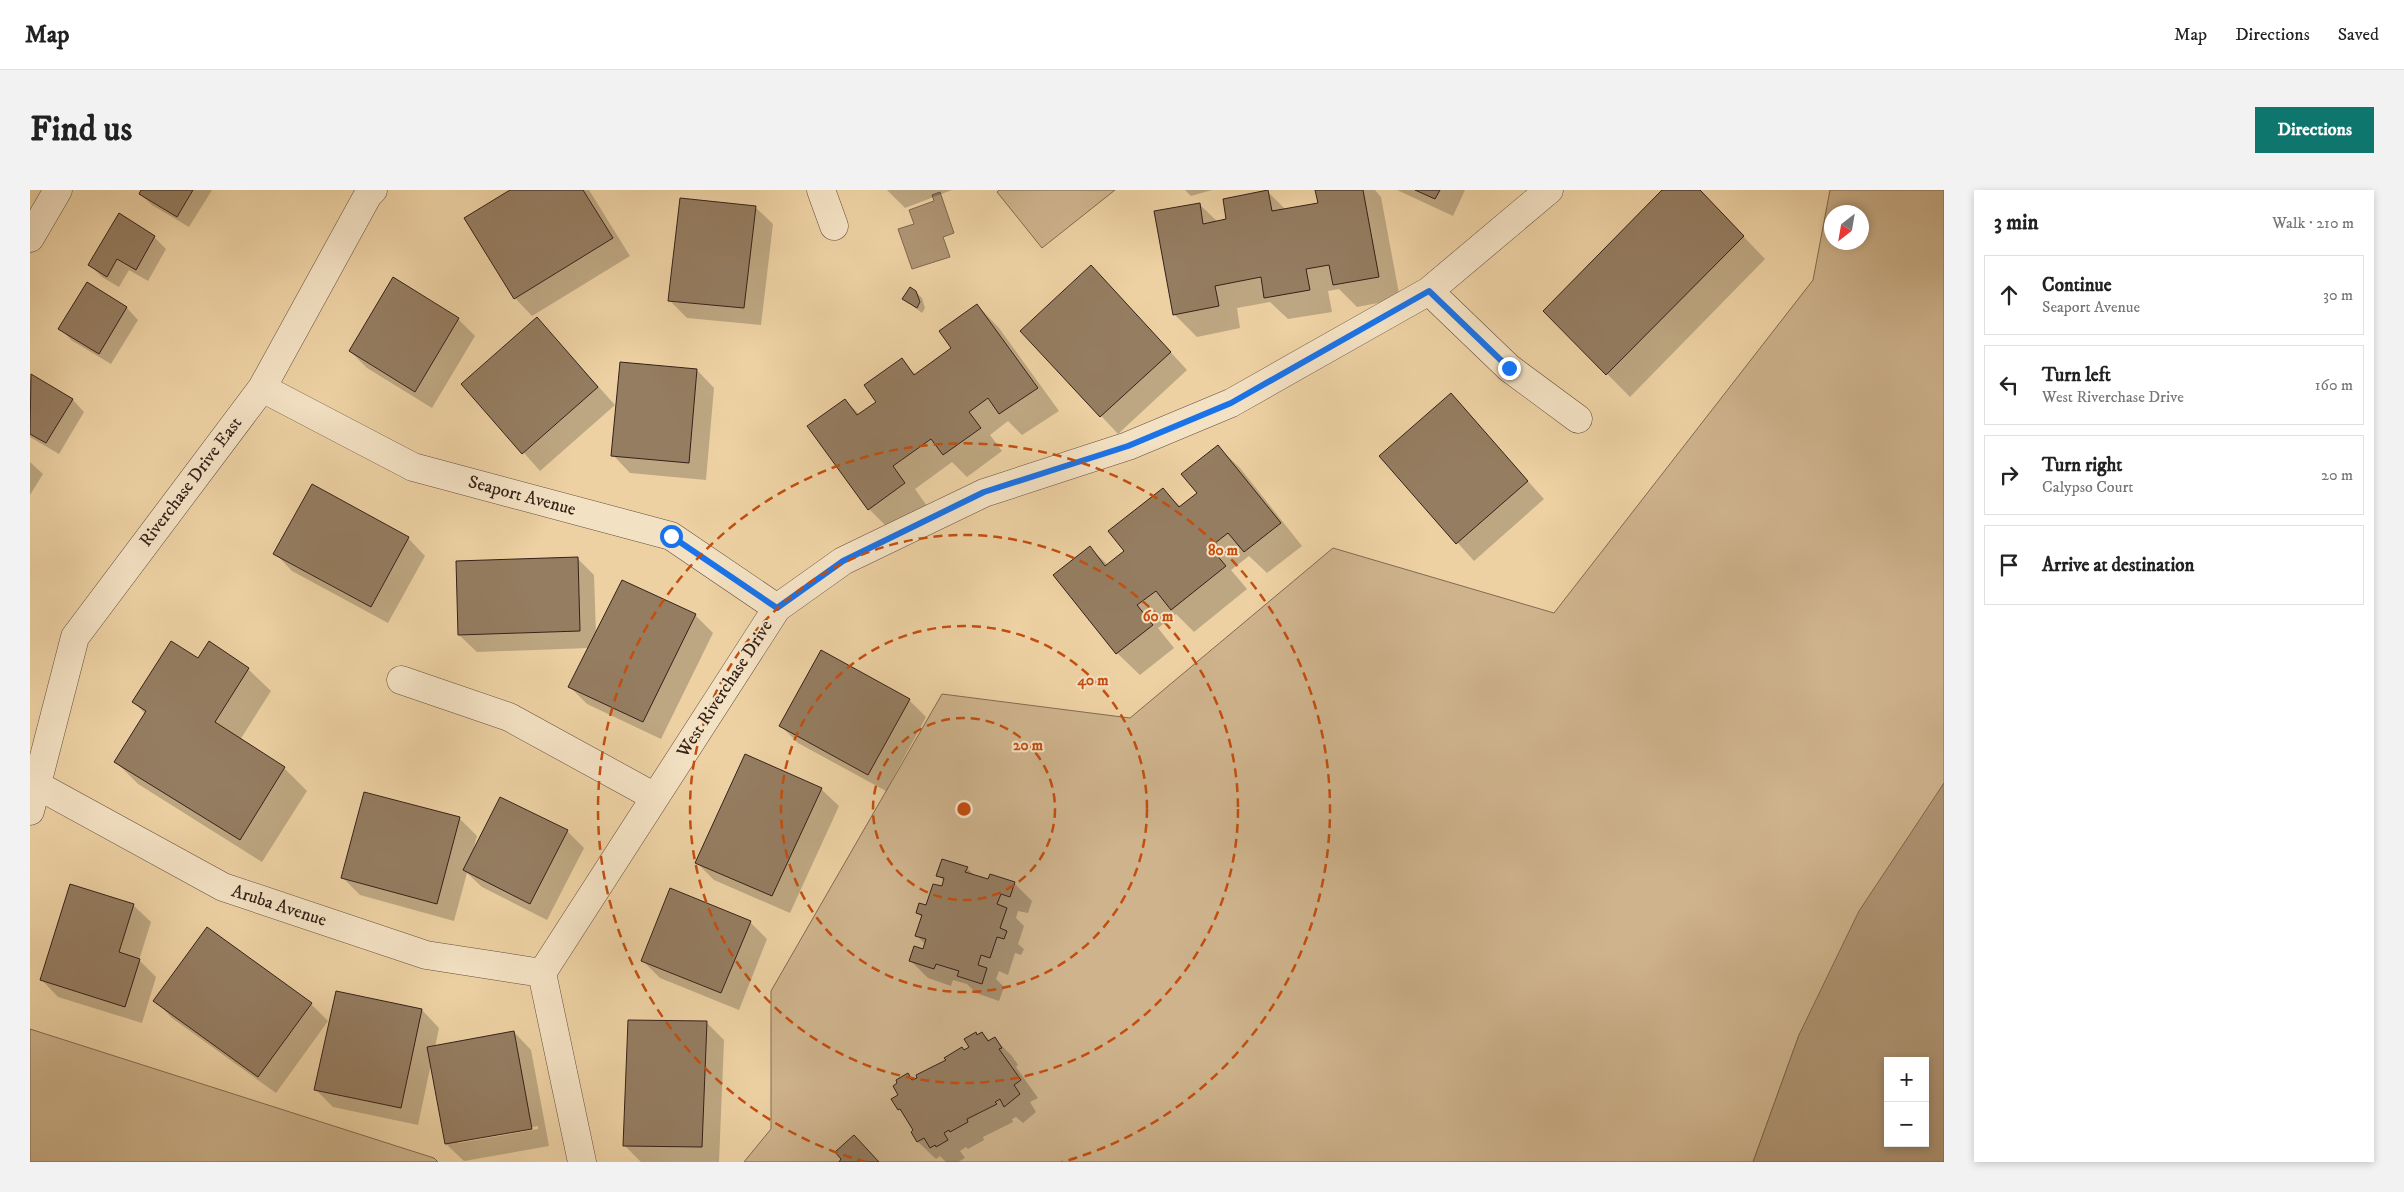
<!DOCTYPE html>
<html lang="en">
<head>
<meta charset="utf-8">
<style>
	body { margin:0; font-family:"IM FELL DW Pica",serif; background:#f2f2f2; color:#222 }
	.controls { position:absolute; right:15px; bottom:15px; display:grid; overflow:hidden; border-radius:0px; box-shadow:0 2px 8px #0003 }
	.controls button { width:45px; height:45px; display:grid; place-items:center; padding:0; border:0; border-bottom:1px solid #e0e0e0; background:#fff; color:#222; font:25px sans-serif }
	.compass { position:absolute; left:1794px; top:15px; width:45px; height:45px; border-radius:50%; background:#fff; box-shadow:0 2px 8px #0003; rotate:211deg }
	.stop { position:absolute; width:15px; height:15px; margin:-11px; border:4px solid #1a73e8; border-radius:50%; background:#fff }
	.stop.end { background:#1a73e8; border-color:#fff; box-shadow:0 1px 5px #0008 }
	.list { margin:0; padding:0; list-style:none }
	h2 { display:flex; justify-content:space-between; align-items:center; height:65px; margin:0; padding:0 20px; font-size:21px }
	h2 small { font-size:16px; font-weight:400; color:#767676 }
	.list li { display:grid; grid-template-columns:32px 1fr auto; gap:15px; align-items:center; box-sizing:border-box; height:80px; margin:0 10px 10px; padding:0 10px; border:1px solid #e0e0e0; border-radius:0px }
	.list b { display:block; font-size:19px; white-space:nowrap }
	.list p { margin:0; font-size:16px; white-space:nowrap; color:#767676 }
	.list em { font-size:16px; font-style:normal; color:#767676 }
	.icon { flex:none; width:28px; height:28px; fill:none; stroke:currentColor; stroke-width:2; stroke-linecap:round; stroke-linejoin:round }
	.map { position:relative; flex:none; width:1914px; height:972px; overflow:hidden; border-radius:0px }
	header { display:flex; align-items:center; gap:30px; box-sizing:border-box; height:70px; padding:0 25px; background:#fff; border-bottom:1px solid #e0e0e0 }
	header strong { font-size:24px }
	nav { display:flex; gap:28px; margin-inline-start:auto; font-size:18px }
	.intro { display:flex; align-items:center; justify-content:space-between; box-sizing:border-box; height:120px; padding:0 30px }
	h1 { margin:0; font-size:35px }
	.button { padding:12px 22px; border-radius:0px; background:#0f766e; color:#fff; font-size:18px; font-weight:700 }
	main { display:flex; gap:30px; padding:0 30px }
	aside { flex:1; background:#fff; border-radius:0px; box-shadow:0 2px 8px #0003 }
	.map>svg:first-child { display:block }
	.green { fill:#ceb38c; stroke:#826a52; fill-rule:evenodd }
	.water { fill:#af9574; stroke:#7f6750; fill-rule:evenodd }
	.shadow { fill:#0003; fill-rule:evenodd }
	.building { fill:#957d61; stroke:#362119 }
	.lines { fill:none; stroke-linecap:round; stroke-linejoin:round }
	.street-casing { stroke:#644d3c; stroke-width:29 }
	.street { stroke:#f3e1c3; stroke-width:28 }
	.route { stroke:#1a73e8; stroke-width:6 }
	.ring { fill:none; stroke:#c44e0f; stroke-width:2.5; stroke-dasharray:9 6 }
	.labels { text-anchor:middle; dominant-baseline:central; stroke-width:4; stroke-linejoin:round; paint-order:stroke }
	.street-label { font-size:18px; fill:#362119; stroke:#f3e1c3 }
	.centre { fill:#c44e0f; stroke:#f3e1c3; stroke-width:2.5 }
	.ring-label { font-size:15px; text-anchor:middle; font-weight:bold; fill:#c44e0f; stroke:#f3e1c3; stroke-width:4; stroke-linejoin:round; paint-order:stroke }
</style>
</head>
<body>
<header>
<strong>Map</strong>
<nav><a>Map</a><a>Directions</a><a>Saved</a></nav>
</header>
<div class="intro"><h1>Find us</h1><a class="button">Directions</a></div>
<main>
<div class="map">
<svg width="1914" height="972" viewBox="0 0 1914 972">
	<rect width="100%" height="100%" fill="#edd1a3"/>
	<filter id="stains"><feTurbulence type="fractalNoise" baseFrequency=".004" numOctaves="4"/><feColorMatrix values="0 0 0 0 .2 0 0 0 0 .09 0 0 0 0 .02 0 0 0 .5 -.17"/></filter>
	<radialGradient id="worn" r=".72"><stop offset=".6" stop-color="#630" stop-opacity="0"/><stop offset="1" stop-color="#630" stop-opacity=".3"/></radialGradient>
	<path class="green" d="M969 0H1085L1012 58 967 2Z
		M1800 0H1914V593L1769 845 1723 972H714L741 939V801L912 504 1100 528 1303 358 1524 423 1783 90ZM1802 22H1832V52H1802Z
		M0 839 404 968 408 972H0Z"/>
	<path class="water" d="M910 2 924 43 913 47 920 67 882 79 868 39 884 34 879 20 904 11 902 5Z
		M1914 593V972H1723L1769 845 1829 721ZM1858 871H1895V953H1858Z"/>
	<path class="shadow" d="M112 0H182L159 37 122 15 110 4Z
		M482 0H559L600 66 502 126 485 108Z
		M857 0H922L875 18Z
		M1155 0H1182L1161 6Z
		M1287 0H1345L1351 7 1370 109 1327 117 1309 99 1298 101 1302 122 1258 129 1240 112 1207 118 1210 138 1167 147 1144 124 1169 14 1188 32 1198 30 1238 2 1256 20 1289 14Z
		M1367 0H1435L1423 26Z
		M1633 0H1669L1735 69 1600 207 1515 121Z
		M725 17 743 34 731 135 657 128 639 110Z
		M89 25 124 47 136 59 118 91 99 80 89 97 72 87 60 75Z
		M57 94 97 118 108 130 81 174 41 150 30 138Z
		M1078 94 1157 180 1088 244 992 141Z
		M886 102 892 108 895 118 892 123 874 109Z
		M947 115 969 138 1029 221 992 245 978 231 960 245 972 261 937 287 922 272 885 299 897 316 861 341 839 319 815 210 830 225 848 212 871 170 886 185 923 158Z
		M507 128 585 215 510 281 433 194Z
		M428 129 445 146 402 218 337 178 320 161Z
		M667 180 684 198 676 290 600 283 583 265Z
		M2 186 43 210 54 222 29 264 0 247V189Z
		M1421 205 1514 309 1444 371 1350 266Z
		M1187 256 1210 278 1272 356 1237 383 1219 366 1201 380 1217 399 1164 442 1146 424 1128 438 1144 458 1110 485 1087 463 1025 386 1060 358 1078 375 1096 362 1133 300 1151 317 1169 303Z
		M0 272 13 284 0 305Z
		M378 348 395 366 358 433 262 381 245 363Z
		M547 368 564 385 566 444 592 391 665 425 683 443 631 549 557 514 540 497 559 458 447 462 429 445Z
		M168 470 218 479 241 501 210 550 254 578 277 601 232 672 108 594 86 572 115 524 104 512Z
		M879 510 896 527 856 601 768 553 751 536Z
		M791 599 809 616 760 723 684 690 667 673Z
		M429 628 447 646 443 661 537 641 554 658 517 730 452 697 437 683 424 731 330 705 313 688Z
		M937 678 945 686 959 691 984 693 1002 711 998 723 988 721 986 728 994 736 988 754 994 759 991 765 985 763 978 785 969 781 966 789 974 797 969 811 946 803 937 794 923 790 921 796 898 788 880 770 894 761 896 755 887 746 893 728 887 723 896 716 913 698 915 692 908 685Z
		M103 715 121 732 109 770 126 787 112 833 28 807 11 789Z
		M720 732 737 749 709 820 630 788 612 770Z
		M125 810 281 814 298 831 246 903 142 828Z
		M392 820 409 838 405 857 484 842 501 860 519 956 434 971 416 954 401 874 388 935 303 917 286 900ZM508 936V939L428 953V951Z
		M676 832 694 850 689 972H611L594 955Z
		M952 843 960 851 965 849 982 866 988 875 986 877 1008 908 1000 912 1006 922 993 933 986 927 982 929 983 932 953 947 954 950 938 959 936 957 930 961 935 968 928 972H916L910 966 906 969 888 952 877 928 863 910 870 906 878 885 884 891 889 888 887 886 903 876 905 878 940 857 946 844 948 846Z"/>
	<path class="building" d="M111 0H163L147 27 109 4Z
		M480 0H553L583 48 484 109 434 28Z
		M1238 0 1242 21 1288 13 1285 0H1333L1349 87 1303 95 1299 75 1276 79 1280 100 1234 108 1231 87 1185 96 1189 116 1143 125 1124 21 1170 13 1173 34 1196 29 1193 9Z
		M1385 0H1410L1405 9Z
		M1632 0H1670L1714 46 1576 185 1513 121Z
		M650 8 726 16 714 118 638 111Z
		M89 23 125 46 106 80 87 69 77 87 58 75Z
		M1061 75 1141 162 1070 227 990 141Z
		M363 87 429 128 385 202 319 161Z
		M57 92 97 117 69 164 28 139Z
		M880 97 886 101 890 112 887 118 872 109Z
		M947 114 1008 198 969 224 958 208 939 222 951 238 913 265 901 249 863 276 875 293 838 320 777 236 815 209 827 225 846 212 834 195 872 168 884 185 921 158 909 141Z
		M507 127 568 197 492 264 431 194Z
		M590 172 667 179 659 273 581 266Z
		M1 184 43 209 16 253 0 244Z
		M1421 203 1498 291 1426 354 1349 266Z
		M1188 255 1251 333 1214 362 1198 343 1180 357 1196 376 1141 420 1126 401 1107 415 1123 435 1086 464 1023 385 1060 356 1075 376 1094 361 1078 341 1133 298 1149 317 1167 303 1151 284Z
		M282 294 379 347 341 417 243 364Z
		M548 367 550 441 428 445 426 371Z
		M592 390 666 424 613 532 538 497Z
		M141 451 168 468 179 451 219 478 185 532 255 577 210 650 84 572 116 521 102 512Z
		M791 460 880 509 838 585 749 536Z
		M715 564 792 598 742 706 665 673Z
		M334 602 430 627 407 714 311 688Z
		M470 607 538 640 500 714 433 680Z
		M912 669 938 677 935 682 958 689 960 684 985 692 980 707 971 704 967 714 977 718 970 738 977 741 974 749 967 747 960 768 951 765 948 775 957 778 952 794 927 786 929 781 906 774 904 779 879 771 884 756 893 759 896 749 885 746 892 725 886 723 889 713 896 715 903 694 912 696 914 688 906 686Z
		M40 694 104 714 89 762 110 769 95 817 10 790Z
		M640 698 721 731 691 803 611 771Z
		M177 737 282 813 228 887 123 811Z
		M306 801 392 819 371 918 284 900Z
		M598 830 677 831 672 957 593 956Z
		M484 841 502 939 415 954 397 857Z
		M946 842 947 845 952 842 958 851 965 847 972 858 969 859 991 890 984 895 990 904 974 917 970 909 965 912 967 914 937 929 938 932 920 942 919 940 914 943 918 950 906 957 905 955 900 958 894 948 887 952 881 942 883 940 870 919 868 920 861 909 868 905 863 896 867 893 866 890 878 883 882 890 887 888 886 885 916 870 914 868 932 857 934 860 939 857 934 849Z
		M824 945 849 972H809L811 969 805 962Z"/>
	<g class="lines">
		<g class="street-casing">
			<path id="street" d="M791 0 804 36
				M0 48 28 0
				M1399 101 1479 178 1548 229
				M232 198 383 277 641 346 747 418
				M371 490 479 527 625 607
				M5 594 193 697 396 765 512 783
				M0 621 45 447 232 198 338 5 343 0
				M552 972 512 783 747 418 813 371 954 303 1098 256 1201 213 1399 101 1519 0"/>
		</g>
		<use href="#street" class="street"/>
	</g>
	<g class="lines">
		<path class="route" d="M641 346 747 418 813 371 954 302 1098 256 1201 213 1399 101 1479 178"/>
	</g>
	<g class="ring">
		<circle cx="934" cy="619" r="91"/>
		<circle cx="934" cy="619" r="183"/>
		<circle cx="934" cy="619" r="274"/>
		<path d="M836 972A366 366 0 1 1 1032 972"/>
	</g>
	<g class="labels">
		<g class="street-label">
			<text transform="translate(161 292) rotate(-53)">Riverchase Drive East</text>
			<text transform="translate(492 306) rotate(15)">Seaport Avenue</text>
			<text transform="translate(695 499) rotate(-57)">West Riverchase Drive</text>
			<text transform="translate(249 716) rotate(18)">Aruba Avenue</text>
		</g>
	</g>
	<circle cx="934" cy="619" r="8" class="centre"/>
	<g class="ring-label">
		<text x="1193" y="365">80 m</text>
		<text x="1128" y="431">60 m</text>
		<text x="1063" y="495">40 m</text>
		<text x="998" y="560">20 m</text>
	</g>
	<rect width="100%" height="100%" filter="url(#stains)"/>
	<rect width="100%" height="100%" fill="url(#worn)"/>
</svg>
<div class="controls">
<button>+</button>
<button>−</button>
</div>
<svg class="compass" viewBox="-18 -18 36 36"><path d="M0-13l5 13h-10z" fill="#e53935"/><path d="M0 13l5-13h-10z" fill="#767676"/></svg>
<div class="stop" style="left:641px;top:346px"></div>
<div class="stop end" style="left:1479px;top:178px"></div>
</div>
<aside>
<h2>3 min<small>Walk · 210 m</small></h2>
<ul class="list">
<li><svg class="icon" aria-label="ahead" viewBox="0 0 24 24"><path d="M12 20V5M6 11l6-6 6 6"/></svg><div><b>Continue</b><p>Seaport Avenue</p></div><em>30 m</em></li>
<li><svg class="icon" aria-label="left" viewBox="0 0 24 24"><path d="M17 20v-9H6M10 6l-5 5 5 5"/></svg><div><b>Turn left</b><p>West Riverchase Drive</p></div><em>160 m</em></li>
<li><svg class="icon" aria-label="right" viewBox="0 0 24 24"><path d="M7 20v-9h11M14 6l5 5-5 5"/></svg><div><b>Turn right</b><p>Calypso Court</p></div><em>20 m</em></li>
<li><svg class="icon" aria-label="arrive" viewBox="0 0 24 24"><path d="M6 21V4h12l-3 4 3 4H6"/></svg><div><b>Arrive at destination</b></div></li>
</ul>
</aside>
</main>
</body>
</html>
